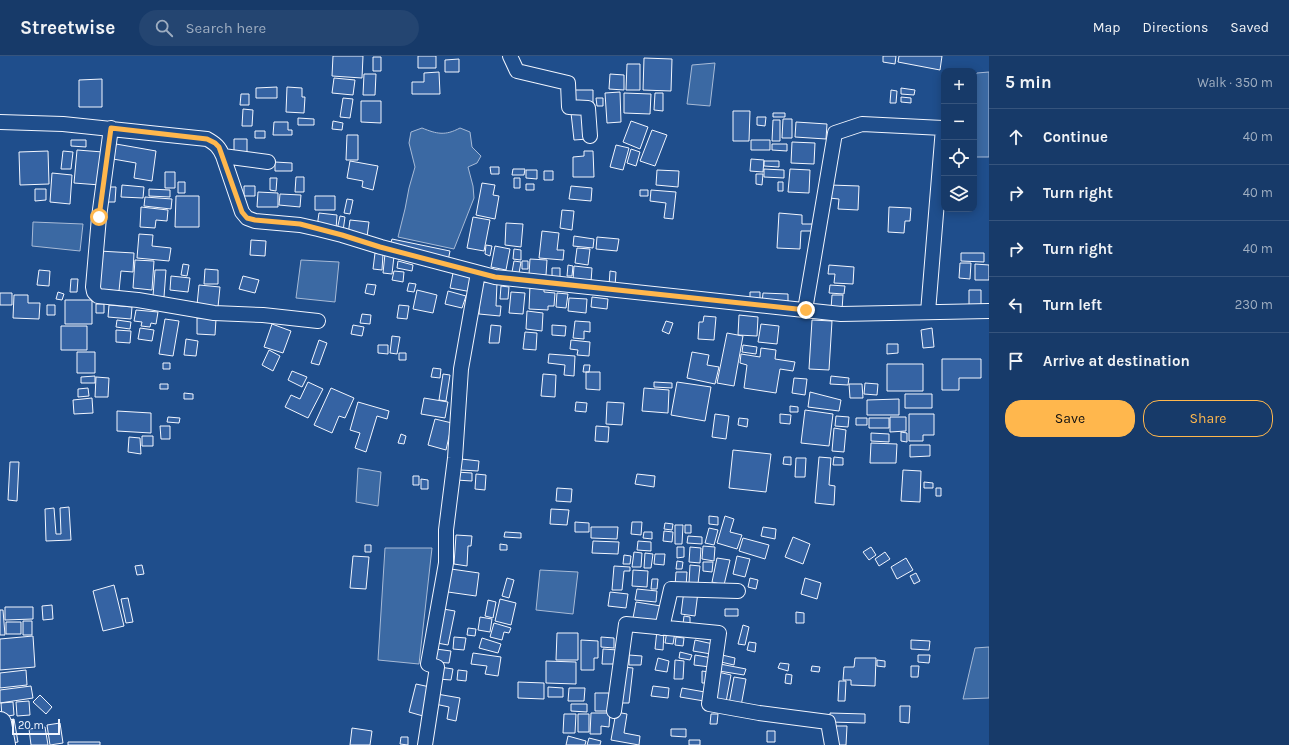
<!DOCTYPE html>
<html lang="en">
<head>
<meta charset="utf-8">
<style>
	body { margin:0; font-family:Karla,sans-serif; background:#244571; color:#f1f3f6 }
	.controls { position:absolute; right:12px; top:12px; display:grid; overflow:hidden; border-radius:8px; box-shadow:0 2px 10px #0003 }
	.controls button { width:36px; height:36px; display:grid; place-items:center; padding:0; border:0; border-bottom:1px solid #36547d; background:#173a69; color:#f1f3f6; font:20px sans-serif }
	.scale { position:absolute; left:12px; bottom:10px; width:48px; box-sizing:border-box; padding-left:4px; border:2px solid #f2f6ff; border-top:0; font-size:11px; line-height:14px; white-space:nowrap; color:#f2f6ff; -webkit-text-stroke:3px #1f4e8c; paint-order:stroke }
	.stop { position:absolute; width:12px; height:12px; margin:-9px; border:3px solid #ffb74d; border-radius:50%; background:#fff }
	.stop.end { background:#ffb74d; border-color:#fff; box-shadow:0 1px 4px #0008 }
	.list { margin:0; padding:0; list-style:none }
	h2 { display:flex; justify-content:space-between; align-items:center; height:52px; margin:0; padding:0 16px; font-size:17px }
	h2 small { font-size:13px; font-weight:400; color:#9eadc0 }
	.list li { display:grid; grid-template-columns:26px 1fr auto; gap:12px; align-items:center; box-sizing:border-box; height:56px; padding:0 16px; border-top:1px solid #36547d }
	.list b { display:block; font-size:15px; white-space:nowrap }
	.list em { font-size:13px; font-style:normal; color:#9eadc0 }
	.actions { display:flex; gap:8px; padding:12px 16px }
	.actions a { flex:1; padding:9px 0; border:1px solid #ffb74d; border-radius:16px; text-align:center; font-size:14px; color:#ffb74d }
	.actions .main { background:#ffb74d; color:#111 }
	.icon { flex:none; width:22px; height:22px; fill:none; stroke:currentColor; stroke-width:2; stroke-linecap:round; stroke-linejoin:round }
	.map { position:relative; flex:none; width:989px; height:689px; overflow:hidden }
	header { display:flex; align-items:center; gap:24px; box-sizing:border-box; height:56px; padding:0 20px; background:#173a69; border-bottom:1px solid #36547d }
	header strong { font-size:19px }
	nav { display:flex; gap:22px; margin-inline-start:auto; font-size:14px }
	.search { width:280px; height:36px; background:#244571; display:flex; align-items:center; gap:10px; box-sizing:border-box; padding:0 14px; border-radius:22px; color:#9eadc0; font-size:15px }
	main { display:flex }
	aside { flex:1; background:#173a69 }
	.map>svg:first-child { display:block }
	.water { fill:#3b69a3; stroke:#a8bbd7 }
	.building { fill:#3563a3; stroke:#f2f6ff }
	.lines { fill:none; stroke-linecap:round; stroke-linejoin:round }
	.street-casing { stroke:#f2f6ff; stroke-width:16 }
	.highway-casing { stroke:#f2f6ff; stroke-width:24 }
	.street { stroke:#1f4e8c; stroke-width:14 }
	.highway { stroke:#1f4e8c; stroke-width:22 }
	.route { stroke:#ffb74d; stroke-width:5 }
</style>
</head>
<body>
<header>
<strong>Streetwise</strong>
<div class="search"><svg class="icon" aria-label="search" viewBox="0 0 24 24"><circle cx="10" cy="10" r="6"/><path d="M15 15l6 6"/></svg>Search here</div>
<nav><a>Map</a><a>Directions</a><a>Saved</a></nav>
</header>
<main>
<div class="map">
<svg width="989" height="689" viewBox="0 0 989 689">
	<rect width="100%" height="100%" fill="#1f4e8c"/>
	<path class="water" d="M715 7 710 50 687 48 692 9Z
		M989 16V101H974V20L977 17Z
		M422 72C437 78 445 80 460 72L470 76 472 91 481 100 477 107 468 111 473 130 474 142 454 193 398 181 405 153 409 132 415 111 409 87 411 76Z
		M33 166 83 168 80 195 32 190Z
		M301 204 339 206 335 246 296 242Z
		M358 412 381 416 378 450 356 446Z
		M385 492H432L419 608 378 604Z
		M540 514 578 516 573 558 536 554Z
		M989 591V642L963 643 975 592Z"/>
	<path class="building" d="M333 0H363L362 22 332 20Z
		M418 0H436V12H418Z
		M883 0H896L895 8 883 6Z
		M899 0H942L940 14 898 6Z
		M373 1H381V15H373Z
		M644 2 672 3 671 35 643 34Z
		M459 3V16H445V4Z
		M627 8H640V34H626Z
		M439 16 440 38H412V26H424V17Z
		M364 18H376L375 39H363Z
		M610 18 624 19V34L609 33Z
		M334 22 355 24 353 39 332 37Z
		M102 23V51H79V24Z
		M277 31V42H256V32Z
		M287 31 302 32V41H305L304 57 286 56Z
		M901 32 915 34 914 39 901 38Z
		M573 34H593V48L573 49Z
		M891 34 897 35 896 47H890Z
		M620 36 621 66 607 67 605 37Z
		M624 37 651 38 650 58 624 57Z
		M655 37H663V55L654 54Z
		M241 38H249V49H240Z
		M901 41 911 42V47L901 46Z
		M343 42 353 43 350 62 340 61Z
		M596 42H603V50H597Z
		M361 45H381V67L361 66Z
		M243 53 253 54 252 70H242Z
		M585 55 588 83 574 84 571 57Z
		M733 55H750L749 85H733Z
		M773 57H785V61H773Z
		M757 61H766L765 70 757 69Z
		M298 62 314 63V69H298Z
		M783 63H792V82H782Z
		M773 64H780V85H772Z
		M333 65 343 67 342 74 332 73Z
		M631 65 648 71 640 93 623 86Z
		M274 66H288V74H292V79H273Z
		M796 66 827 68 826 83 795 81Z
		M652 74 667 79 655 110 640 105Z
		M255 75H265V82H255Z
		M347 79H358V104H346Z
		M234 83H247V99H234Z
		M71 84H86V91L71 90Z
		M751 84H770V94H751Z
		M792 86 815 87 814 108 791 107Z
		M116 88 156 95 152 125 134 122 136 107 113 103Z
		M772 88H787V95L772 94Z
		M616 89 629 92 623 114 610 111Z
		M631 93 640 96 636 110 627 107Z
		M77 94 103 96 100 129 74 127Z
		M48 95 49 128 20 129 19 96Z
		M63 95 73 96 71 113H61Z
		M584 95H593L594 121H573V101L584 100Z
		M751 103 764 104 763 116 750 115Z
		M350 105 378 110 373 134 362 131 363 125 347 122Z
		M764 105H779V111L764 110Z
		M275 106 292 107V115H275Z
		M490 111H499V118H491Z
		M513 113H525L524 119H512Z
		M764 113 784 114V122L764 121Z
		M790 113 810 114 809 137 788 136Z
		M526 114H537V123L526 122Z
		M657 114 679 115 678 131 656 129Z
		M544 115H553V124H544Z
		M165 116H175V132H165Z
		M52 117 72 119 70 148 50 146Z
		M756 118H763L762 129 756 128Z
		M296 121H304V136H295Z
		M270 122H277L276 135 270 134Z
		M514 122H520V132H514Z
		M178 126H185V137H178Z
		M778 126H783V135H778Z
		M482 127 495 129 493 139 499 140 495 163 476 159Z
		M526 128H534V134H526Z
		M122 129 144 131 143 142 121 141Z
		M830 129 859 130 858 154 838 153 839 143 829 142Z
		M244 130H255V140H244Z
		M571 130 592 132 591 145 569 143Z
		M107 131H116L115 146H107Z
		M35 133H46V144L35 145Z
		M149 133 170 134V141L149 140Z
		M640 134H648V140H640Z
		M651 134 676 136 673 163 664 162 666 147 650 145Z
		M258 136 278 137V151H257Z
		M280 138 301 139 300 151 279 149Z
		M176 140H199V171H175Z
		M315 140H335V154H315Z
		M145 141 172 143 171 153 144 150Z
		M347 143 353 144 350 158 344 157Z
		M141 151 168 154 167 165 156 164 155 172 140 171Z
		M889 151 911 152 910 165H905L904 177 888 176Z
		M562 154 574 155 572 174 560 172Z
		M319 157 337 159 336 173 317 171Z
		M779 157 802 159V168H815L814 175H801L800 193 777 192Z
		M340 160 345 161 343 175 337 174Z
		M473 161 490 164 484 195 467 192Z
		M350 164 369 166 367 181 348 179Z
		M506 167 523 168 521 191 505 189Z
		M542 175 559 177 557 194H564L563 204 539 202Z
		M139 178 153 179 152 190 171 192 169 205 137 202Z
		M574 180 594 183 593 192 573 190Z
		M597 181 619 183 617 195 596 193Z
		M392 183 450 195 448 205 389 193Z
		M251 184 266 185 265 200 250 199Z
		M486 189 492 190 490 200 485 198Z
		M495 190 510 193 506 214 491 211Z
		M577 192 590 193 588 209 575 207Z
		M514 193 521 194V204L513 203Z
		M99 195 134 197 133 216 121 215 119 235 97 233Z
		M375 197 383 198 382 214 373 213Z
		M961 197H984V206L961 205Z
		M385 198 394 200 392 218 383 217Z
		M530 203 547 204 546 219 529 218Z
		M135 204 154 205 152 234 133 232Z
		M398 205 413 209 412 215 397 212Z
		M514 205 521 206 519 217 512 216Z
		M522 205H528V213H522Z
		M960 207H971L970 223 959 222Z
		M183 208 189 209 187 220 181 219Z
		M975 208 989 209V224H975Z
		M568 209 573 210 572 220H567Z
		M829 209 854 211 853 228 834 227 835 218H828Z
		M574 210 592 212 591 226 573 224Z
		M552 212H560V223H552Z
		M205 213 218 214V228H204Z
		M39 214 50 215 49 230 37 229Z
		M155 214H166L164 241 153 240Z
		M394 215 404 216 403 226 392 224Z
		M610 215 616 216 615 231 609 230Z
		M453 217 475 221 472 236 450 232Z
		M171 220 190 222 188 236 170 234Z
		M243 220 259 224 255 237 239 233Z
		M71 223H78L77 236H70Z
		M481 226 497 227 496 250H501L500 260 479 258Z
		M409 227 416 228 414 236 407 235Z
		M367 228 376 229 374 239 365 237Z
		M199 229 220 231 218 251 197 249Z
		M530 229 544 230V236L555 237 554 250H548V254L529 253Z
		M830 229 845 230 844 238 829 237Z
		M501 230 509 231 508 243H500Z
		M417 234 437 239 433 257 413 253Z
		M969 234H981V252H969Z
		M448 235 466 240 462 252 445 248Z
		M58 236 64 238 62 244 56 243Z
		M511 236 525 237 523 258 509 257Z
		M750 236H760V246H750Z
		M0 237H12V249H0Z
		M557 237 568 238 566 252 556 251Z
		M763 237 788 238V248L762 247Z
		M14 239H28V247H40L39 263 13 262Z
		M832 239H843L842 254 831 253Z
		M592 241 608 243 607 253 591 251Z
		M569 242 587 243 586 257 568 255Z
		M65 244H92V268H65Z
		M96 248H104V257H96Z
		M47 249H55V259H47Z
		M109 249 132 251 131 263 108 261Z
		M399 249 409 250 407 263 397 262Z
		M136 254 158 256 156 268 151 267 150 271 141 270 142 266 134 265Z
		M527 255 543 257 542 275 526 273Z
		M362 258 371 259 370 268 360 267Z
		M739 259 758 261 757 280 738 279Z
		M704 260 716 261 714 284 698 283 699 266H703Z
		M197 262 216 263 215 279 197 278Z
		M165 263 179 265 173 300 159 298Z
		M117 264 131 266 130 273 116 271Z
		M812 264 832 265 829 314 809 313Z
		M575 265 590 266V276L584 275V283L573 282Z
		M666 265 673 267 669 278 662 275Z
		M272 268 291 275 283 297 264 291Z
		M761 268 779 270 777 288 758 286Z
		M353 269 364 271 362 280 351 278Z
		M491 269 501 270 499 287H489Z
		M552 269 566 270 565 280 552 279Z
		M61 270H87V294H61Z
		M140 272 154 274 152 285 138 283Z
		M932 272 934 291 923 292 921 274Z
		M116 274 131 275 130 287 116 286Z
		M525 276 537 277 536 294 523 293Z
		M727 277 743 280 734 330 717 327Z
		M392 280 400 281 397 298 390 297Z
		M186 283 198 285 196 300 184 299Z
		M319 284 327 287 319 309 311 307Z
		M571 284 590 286 589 300 577 299 578 294 570 293Z
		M887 288H898V297L887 298Z
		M378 289H388V298L378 297Z
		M743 289 757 291 756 298 742 296Z
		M761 292 776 294 775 303 795 306 793 315 780 313 776 337 744 332 747 309 740 307 741 298 760 301Z
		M269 294 280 300 273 315 262 309Z
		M77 296H95V317H77Z
		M692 296 709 299 707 309 719 311 715 328 687 322Z
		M399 297H406V304H399Z
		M549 298 575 300 574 320 564 319 565 309 548 307Z
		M942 303H981V322H959V334H942Z
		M163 307H170V313H163Z
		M887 308H923V335H887Z
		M584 309H590L589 316H583Z
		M433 312 441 313 440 322 431 321Z
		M292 315 307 321 302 331 288 324Z
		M586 316H600V334L586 333Z
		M443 318 450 319 446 345 439 344Z
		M543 318 556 319 555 341 541 340Z
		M95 320V327H81V321Z
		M831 320 849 322 848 329 830 328Z
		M96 321 109 322 108 341H95Z
		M794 322 807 323 805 339 792 337Z
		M308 326 323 333 308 362 285 351 291 339 300 343Z
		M654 326 672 327V332L654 331Z
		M677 326 711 331 705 365 671 359Z
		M865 327 878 328 877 339 864 338Z
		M160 328H168V333H160Z
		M849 328H862L863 342H850Z
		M88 332 89 340 78 341V333Z
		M331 332 354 342 345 362 339 360 332 377 314 369Z
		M644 332 669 334 668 357 642 355Z
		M810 336 841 344 839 355 808 351Z
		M184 337 193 338V343H184Z
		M905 338H932V352H905Z
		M92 342 93 357 74 358 73 344Z
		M424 342 448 346 445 362 421 358Z
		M899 343V359H867V344Z
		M358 346 389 355 387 363 377 360 366 396 355 392 360 377 350 374Z
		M576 346 587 347 586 356 575 355Z
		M607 346 624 347 622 369 606 368Z
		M790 350 798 351V356H790Z
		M805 354 833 358 829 390 801 387Z
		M117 355 151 357V377L117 375Z
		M715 358 729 360 726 383 712 381Z
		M780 358 791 359 790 368 780 367Z
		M909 358H934V379H923V385H909Z
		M836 360 849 361 848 371 835 370Z
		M168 361 180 362 179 367 167 366Z
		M890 361H906V375L890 376Z
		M739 362 748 363 747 371 738 369Z
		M856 362H867V369H856Z
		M869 362H889V372H869Z
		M435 363 452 367 446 394 428 389Z
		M160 370H170V383H161Z
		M596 370 609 371 608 386 595 385Z
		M834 372 846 374 844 396 832 395Z
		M901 376 907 377V386L901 385Z
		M871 377 889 378V386L871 385Z
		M401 378 406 380 404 388 398 387Z
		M142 380H153V390H142Z
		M129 381 140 382 141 398 128 396Z
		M871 387 897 388 896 407H870Z
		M910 389H930V400L910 401Z
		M733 394 771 398 766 436 729 432Z
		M784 401H791V409L783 408Z
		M819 401 831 402 829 429 835 430 834 449 815 447Z
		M834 401 843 402V409H833Z
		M796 402H806L805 421H795Z
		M461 403 479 405 478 415 460 414Z
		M10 406H19L17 445 8 444Z
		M903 414 921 415 920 446 901 445Z
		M456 416 472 417V425L456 424Z
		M476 418 486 419 485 434 475 433Z
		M637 418 655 420 654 431 635 428Z
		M413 420H419V429H413Z
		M421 423 428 424V433H421Z
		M924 426 933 427V432H924Z
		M557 432 572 433 571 446 556 445Z
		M936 432H941V440H936Z
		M69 451 71 484 46 485 45 453 54 452 56 478H61L60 452Z
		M551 453 569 454 567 469 550 468Z
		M709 460 718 461V469L709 468Z
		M725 460 734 463 730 476 742 479 737 493 717 487Z
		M575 466 589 467V476H575Z
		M632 466H642L641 479 631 478Z
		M665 467 673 468 672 474 664 473Z
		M675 469H683L682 488H675Z
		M685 469H691V477H685Z
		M591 471H618L617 483 591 482Z
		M763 471 776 473 775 483 761 480Z
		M709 472 718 474 714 489 705 487Z
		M664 475 673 476 672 486 663 485Z
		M505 476 521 477V482L504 481Z
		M644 476H652V483L643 482Z
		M456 479 472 480 471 490H468L467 510 454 508Z
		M688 480 702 481V488L687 487Z
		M793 481 810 488 803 508 785 501Z
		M743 482 769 489 765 503 739 495Z
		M593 485 619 486 618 498 592 497Z
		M638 485 651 486V495L637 494Z
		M500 488 507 489V494H500Z
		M365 489H371V496H365Z
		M703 490 715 491 714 505 702 503Z
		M677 491H684V501L677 502Z
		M690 491 701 492 700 507 689 506Z
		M871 491 876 499 869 504 863 496Z
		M634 496 642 497 641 511H632Z
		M885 496 890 503 879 510 875 503Z
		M645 497 653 498 651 512H644Z
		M655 498H665L664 509 654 508Z
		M624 499 631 500 630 508H623Z
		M353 500 369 501 366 533 350 532Z
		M737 500 750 503 745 521 733 518Z
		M717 502 730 504 724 529 712 526Z
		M906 502 913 514 897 523 891 511Z
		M677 505 683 506 682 513H676Z
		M703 506H713L712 516 703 515Z
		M142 509 144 518 137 519 135 510Z
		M690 509 700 510 698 528 689 527Z
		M614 510 630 511V515H624L622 534H612Z
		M451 513 479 517 476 540 448 536Z
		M633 514 648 515 647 531 632 530Z
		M676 516H687L686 531 675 530Z
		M916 517 920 525 914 528 910 520Z
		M507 522 514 524 509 542 502 540Z
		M750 522 758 524 756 533 748 531Z
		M805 522 821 527 817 543 801 538Z
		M652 523H658L657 533H651Z
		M114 529 124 570 103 575 93 535Z
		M637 533 657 535 656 546 635 544Z
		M684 534 698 536 695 560 681 558Z
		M610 536 628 538 626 552 608 550Z
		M128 542 133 566 126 567 121 543Z
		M500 543 516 547 511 569 495 565Z
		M488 544 496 546 493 562 485 560Z
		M636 546 661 550 657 567 633 562Z
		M52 549 53 563 43 564 42 550Z
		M5 551H33V563L5 564Z
		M443 553 455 555 448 589 437 587Z
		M725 553H738V560H725Z
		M0 554H3L5 579H0Z
		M796 556 804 557V567H796Z
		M684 560 690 561V569L683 568Z
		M480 561 492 563 490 576 478 574Z
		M23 565H32V579H23Z
		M6 566H21V578H6Z
		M494 567 511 572 509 577 504 576 502 584 490 581Z
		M743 569 749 571 745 589 738 588Z
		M468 572 476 573 475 580 467 579Z
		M657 574 664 575 663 594 655 593Z
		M667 575 675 576 673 588 665 587Z
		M557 577H578V604H556Z
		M33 580 35 611 0 614V583Z
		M454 581 466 582 464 594 453 593Z
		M601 581 614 582V592L601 591Z
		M676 581 684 582 683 590 675 589Z
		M482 582 501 588 498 597 479 592Z
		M581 584 598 585V602H594V614H581Z
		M695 584 713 588 711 598 693 595Z
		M911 584 930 585 929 594 911 593Z
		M749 586 756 587 755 596 747 594Z
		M436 593 451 595 449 607 434 606Z
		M603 593 618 594 617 608H602Z
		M680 596 692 599 690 604 679 602Z
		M473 597 501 601 498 620 485 618 487 610 471 608Z
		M629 599 642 600 641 609H629Z
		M695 599 712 602 710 611 694 609Z
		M722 599 735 602 734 609 721 606Z
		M918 599H930L929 607 918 606Z
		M658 602 669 605 667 616 655 614Z
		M855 602H876L875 630 851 629V624H843L844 611H854Z
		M675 604 684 605 683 623H674Z
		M877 604 885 605V611L877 610Z
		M546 605 576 606V628L546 627Z
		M780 607 789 608 788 615 778 612Z
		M720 608 746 613 744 619 719 615Z
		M812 610 820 611 819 616 811 615Z
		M911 610H919L918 621H911Z
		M440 611 453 613 451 624 438 623Z
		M623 611 633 612 629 647H619Z
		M26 614 27 629 0 632V617Z
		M458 614 467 615 466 625 457 624Z
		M702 615 709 616 708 627H702Z
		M718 616 731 619 726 646 713 644Z
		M786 618 792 619 791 628 785 627Z
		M734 621 746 623 741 650 729 648Z
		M839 625H846L845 645H838Z
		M518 626 544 627V643L518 642Z
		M416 628 430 631 423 660 409 656Z
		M31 630 33 642 0 647V634Z
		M653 630 669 632 668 642 651 640Z
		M548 631 563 632V641H548Z
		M569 632H585L584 645H568Z
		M682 632 705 636 704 645 680 641Z
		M595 637H609V655H595Z
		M437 638 460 642 456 665 447 663 449 651 435 648Z
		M40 639 52 651 46 658 33 646Z
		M29 645 30 659 17 660 16 646Z
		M13 646 14 659 2 661 1 647Z
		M571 648H587V656L571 655Z
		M900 650H910L909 667 900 666Z
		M616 656 627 658 624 677 640 680 639 689 611 684Z
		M591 657H610L609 671 601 670V678H590Z
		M830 657 865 658V667L830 666Z
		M564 658H576L575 677H563Z
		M578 658H589V676H578Z
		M711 658H718L717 668H710Z
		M14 663 18 686 7 688 3 665Z
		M60 667 63 687 50 689 47 669Z
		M836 670H847L846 689H835Z
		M45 671 48 689H31L29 673Z
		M352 672 372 675 370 689H350Z
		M671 673H686V681L671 680Z
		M767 675H775V686H767Z
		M568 680 586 685 585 689H566Z
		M401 681H408V689L400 688Z
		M589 682 601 685 600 689H587Z
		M689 684H700V689H689Z
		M68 686H100V689H68Z"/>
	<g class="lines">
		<g class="street-casing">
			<path id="street" d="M510 0 517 15 568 27 569 51 588 52 590 80
				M0 66 63 68 207 83C216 88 219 91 223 100L268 106
				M111 72 99 161 93 231 94 236 98 240 138 244 214 257 263 259 318 265
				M223 100 242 156 247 162 255 165 300 169 318 173 342 179 381 191 495 221 841 258 989 255
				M805 254 835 77 862 68 943 72 928 256
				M662 572 671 533 738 535
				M614 655 626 568 719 577 709 648 759 657 828 666 832 689
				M425 689 437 611 428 608 446 507V474L455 402 461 313 478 217"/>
		</g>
		<g class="highway-casing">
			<path id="highway" d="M0 667 4 689"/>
		</g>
		<use href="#street" class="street"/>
		<use href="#highway" class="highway"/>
	</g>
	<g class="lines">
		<path class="route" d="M99 161 111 72 207 83 215 87 219 91 242 156 247 162 255 164 300 168 342 179 380 191 495 221 806 254"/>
	</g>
</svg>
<div class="controls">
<button>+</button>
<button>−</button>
<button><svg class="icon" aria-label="locate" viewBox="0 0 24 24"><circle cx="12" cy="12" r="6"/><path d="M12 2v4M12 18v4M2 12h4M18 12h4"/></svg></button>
<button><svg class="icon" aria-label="layers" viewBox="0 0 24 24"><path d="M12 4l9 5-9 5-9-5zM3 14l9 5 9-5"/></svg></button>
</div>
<div class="scale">20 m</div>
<div class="stop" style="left:99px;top:161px"></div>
<div class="stop end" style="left:806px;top:254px"></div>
</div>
<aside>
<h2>5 min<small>Walk · 350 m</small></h2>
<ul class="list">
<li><svg class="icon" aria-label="ahead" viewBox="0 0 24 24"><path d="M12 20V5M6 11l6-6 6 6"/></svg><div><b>Continue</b></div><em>40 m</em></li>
<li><svg class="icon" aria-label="right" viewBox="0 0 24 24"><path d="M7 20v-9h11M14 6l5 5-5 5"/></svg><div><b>Turn right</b></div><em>40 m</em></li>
<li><svg class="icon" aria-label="right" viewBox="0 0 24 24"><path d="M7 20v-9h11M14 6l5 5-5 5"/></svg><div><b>Turn right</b></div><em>40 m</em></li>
<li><svg class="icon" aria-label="left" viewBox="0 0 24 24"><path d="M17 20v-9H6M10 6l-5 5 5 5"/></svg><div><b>Turn left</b></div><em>230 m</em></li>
<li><svg class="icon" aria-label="arrive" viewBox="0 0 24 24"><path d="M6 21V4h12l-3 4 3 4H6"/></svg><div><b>Arrive at destination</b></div></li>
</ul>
<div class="actions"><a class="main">Save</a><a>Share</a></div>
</aside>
</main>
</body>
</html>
